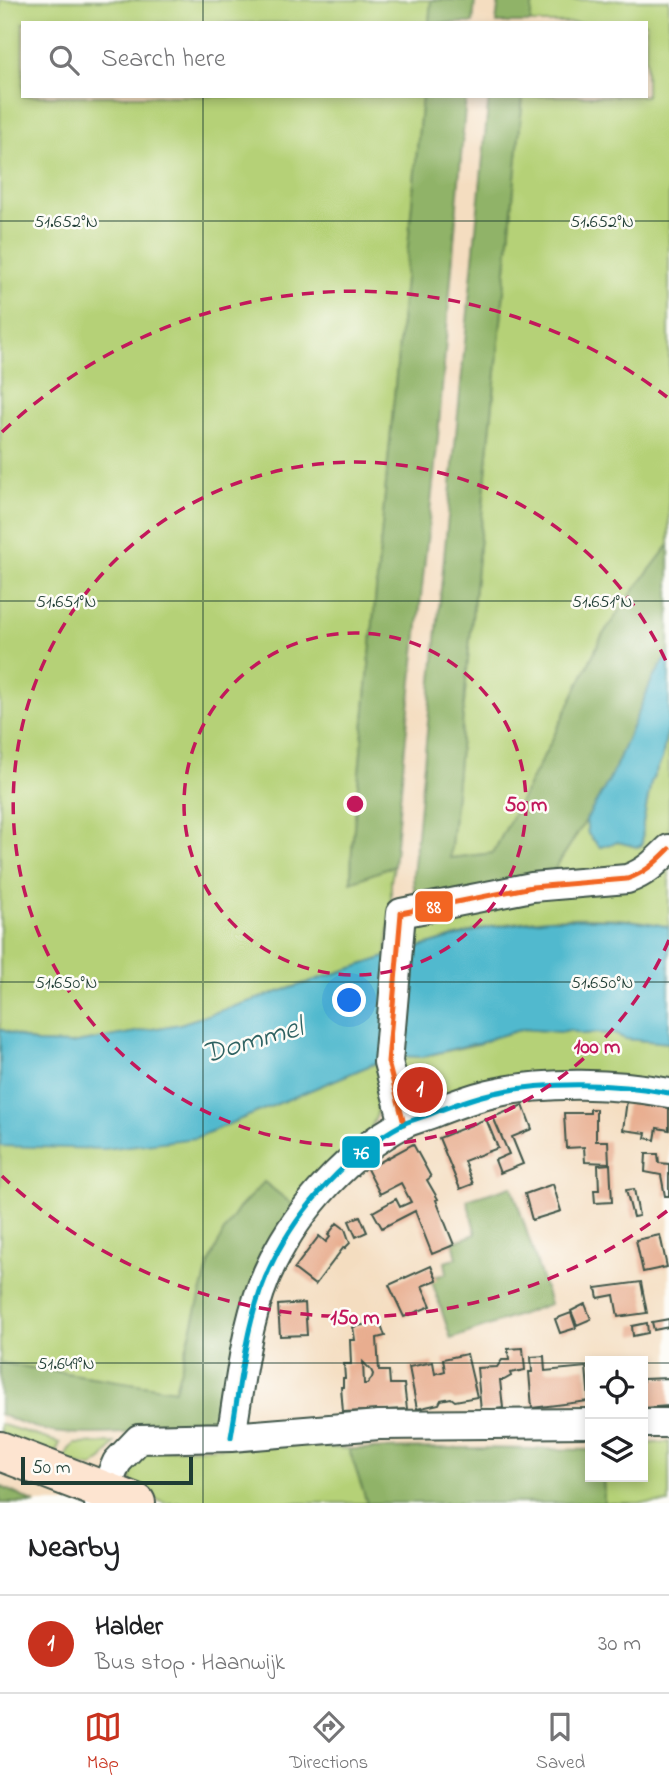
<!DOCTYPE html>
<html lang="en">
<head>
<meta charset="utf-8">
<style>
	body { margin:0; font-family:"Indie Flower",sans-serif; background:#f2f2f2; color:#202124 }
	.controls { position:absolute; right:21px; bottom:21px; display:grid; overflow:hidden; border-radius:0px; box-shadow:0 4px 10px #0003 }
	.controls button { width:63px; height:63px; display:grid; place-items:center; padding:0; border:0; border-bottom:2px solid #e0e0e0; background:#fff; color:#202124; font:35px sans-serif }
	.scale { position:absolute; left:21px; bottom:18px; width:172px; box-sizing:border-box; padding-left:7px; border:4px solid #1f3d34; border-top:0; font-size:19px; line-height:24px; white-space:nowrap; color:#1f3d34; -webkit-text-stroke:5px #fdfcf7; paint-order:stroke }
	.you { position:absolute; left:350px; top:1001px; width:24px; height:24px; margin:-18px; border:5px solid #fff; border-radius:50%; background:#1a73e8; box-shadow:0 0 0 10px #1a73e833 }
	.badge { display:grid; place-items:center; width:46px; height:46px; border-radius:50%; background:#c8321e; color:#fff; font-size:23px; font-weight:700 }
	.pin { position:absolute; translate:-50% -50%; border:4px solid #fff; box-shadow:0 2px 7px #0006 }
	.list { margin:0; padding:0; list-style:none }
	h2 { display:flex; justify-content:space-between; align-items:center; height:91px; margin:0; padding:0 28px; font-size:30px }
	h2 small { font-size:23px; font-weight:400; color:#757577 }
	.list li { display:grid; grid-template-columns:46px 1fr auto; gap:21px; align-items:center; box-sizing:border-box; height:98px; padding:0 28px; border-top:2px solid #e0e0e0 }
	.list b { display:block; font-size:26px; white-space:nowrap }
	.list p { margin:0; font-size:23px; white-space:nowrap; color:#757577 }
	.list em { font-size:23px; font-style:normal; color:#757577 }
	.icon { flex:none; width:38px; height:38px; fill:none; stroke:currentColor; stroke-width:2; stroke-linecap:round; stroke-linejoin:round }
	.map { position:relative; flex:none; width:669px; height:1503px; overflow:hidden }
	.search { position:absolute; background:#fff; box-shadow:0 4px 10px #0003; left:21px; right:21px; top:21px; height:77px; display:flex; align-items:center; gap:18px; box-sizing:border-box; padding:0 24px; border-radius:0px; color:#757577; font-size:26px }
	.sheet { height:189px; background:#fff }
	nav { display:flex; justify-content:space-around; align-items:center; box-sizing:border-box; height:98px; border-top:2px solid #e0e0e0; background:#fff; font-size:19px; color:#757577 }
	nav a { display:grid; justify-items:center; gap:4px }
	nav .on { color:#c8321e }
	.map>svg:first-child { display:block }
	.green { fill:#b5d177; stroke:#6a8756; stroke-width:2 }
	.forest { fill:#90b368; stroke:#58784e; stroke-width:2 }
	.water { fill:#51b9ce; stroke:#387b81; stroke-width:2 }
	.building { fill:#e8ad8f; fill-rule:evenodd }
	.lines { fill:none; stroke-linecap:round; stroke-linejoin:round }
	.street-casing { stroke:#3f5549; stroke-width:32 }
	.secondary-casing { stroke:#3f5549; stroke-width:42 }
	.street { stroke:#fff; stroke-width:28 }
	.secondary { stroke:#fde4d0; stroke-width:38 }
	.bus-1-casing { stroke:#fdfcf7; stroke-width:10 }
	.bus-2-casing { stroke:#fdfcf7; stroke-width:10 }
	.bus-1 { stroke:#f26522; stroke-width:5 }
	.bus-2 { stroke:#02a4c6; stroke-width:5 }
	.ticks { fill:none; stroke:#1f3d34; stroke-width:2; stroke-opacity:0.45 }
	.ring { fill:none; stroke:#c2185b; stroke-width:3.5; stroke-dasharray:12 9 }
	.labels { text-anchor:middle; dominant-baseline:central; stroke-width:5; stroke-linejoin:round; paint-order:stroke }
	.water-label { font-size:30px; font-style:italic; fill:#2e6262; stroke:#fdfcf7 }
	.ticks-label { font-size:18px; text-anchor:middle; fill:#1f3d34; stroke:#fdfcf7; stroke-width:5; stroke-linejoin:round; paint-order:stroke }
	.centre { fill:#c2185b; stroke:#fdfcf7; stroke-width:3.5 }
	.ring-label { font-size:21px; text-anchor:middle; font-weight:bold; fill:#c2185b; stroke:#fdfcf7; stroke-width:5; stroke-linejoin:round; paint-order:stroke }
	.line-badge { stroke:#fdfcf7; stroke-width:2.5 }
	.badge-label { font-size:19px; text-anchor:middle; font-weight:bold; fill:#fff }
</style>
</head>
<body>
<div class="map">
<svg width="669" height="1503" viewBox="0 0 669 1503">
	<rect width="100%" height="100%" fill="#fdfcf7"/>
	<filter id="ink" filterUnits="userSpaceOnUse"><feTurbulence type="fractalNoise" baseFrequency=".0143" numOctaves="2"/><feDisplacementMap in="SourceGraphic" scale="14" xChannelSelector="R" yChannelSelector="G"/><feConvolveMatrix kernelMatrix="1 2 1 2 8 2 1 2 1" color-interpolation-filters="sRGB"/></filter>
	<filter id="wash" filterUnits="userSpaceOnUse"><feTurbulence type="fractalNoise" baseFrequency=".00686" numOctaves="4" result="noise"/><feDisplacementMap in="SourceGraphic" scale="28" xChannelSelector="R" yChannelSelector="G"/><feGaussianBlur stdDeviation="1.57" result="paint"/><feColorMatrix in="noise" values="0 0 0 0 0 0 0 0 0 0 0 0 0 0 0 0 0 1.4 0 .05"/><feComposite in="paint" operator="in"/></filter>
	<g filter="url(#wash)">
		<rect width="100%" height="100%" fill="#f4ddc0"/>
		<path class="green" d="M0 0H431L429 23H23V96H422L352 849 351 881 394 866 391 881V909L386 957 180 1024 71 1044 37 1043 0 1029Z
			M533 0H669V545L629 597 602 636 551 742 493 853 450 858 469 649 523 96H646V23H530Z
			M669 721V840L640 868 549 878 586 820 588 834 600 847 618 842 637 847 642 845 643 823 651 782 662 759Z
			M669 861V927C616 913 539 916 485 928 459 934 433 944 407 951L413 922Z
			M523 1029 561 1032 569 1030 583 1034 594 1033 614 1034 627 1039 669 1043V1085L422 1105 405 1093 400 1056 421 1057 478 1044 492 1038Z
			M383 1060 379 1104 376 1117 365 1141 297 1208 264 1182 209 1264 175 1390 0 1363V1146H29L195 1138Z
			M0 1424 60 1443 53 1459 0 1439Z
			M669 1442V1503H604L603 1477H643V1444Z
			M115 1443 103 1459 92 1467 63 1463 69 1449 75 1444Z
			M289 1444 349 1449 367 1503H165C157 1500 146 1497 139 1492 122 1479 134 1457 149 1450Z"/>
		<path class="forest" d="M431 0H475L473 23H429Z
			M499 0H533L530 23H496Z
			M422 96H466L438 437 404 756 394 866 351 882 352 849Z
			M489 96H523L469 649 450 858 493 853 551 742 602 636 629 597 669 545V654L652 680 612 775 586 820 549 878 415 899 413 876Z
			M264 1182 297 1208 235 1354 223 1397 211 1424C162 1429 113 1437 63 1433 42 1432 19 1422 0 1414V1363L175 1390 209 1264 223 1233 239 1208Z
			M512 1186 550 1304 451 1339 431 1278 447 1273 445 1262 457 1258 453 1242 476 1234 467 1200Z
			M476 1448 590 1450V1477H603L604 1503H367L349 1449Z
			M0 1486 35 1503H0Z"/>
		<path class="water" d="M669 654V721L662 759 651 782 643 823 642 845 637 847 618 842 600 847 588 834 586 820 612 775 652 680Z
			M548 919C588 919 630 917 669 927V1043L626 1039 614 1034 594 1033 583 1034 569 1030 561 1032 523 1029 492 1038 478 1044H472L421 1057 400 1056 383 1060 195 1138 104 1149 0 1146V1029L36 1043 71 1044 180 1024 386 957 486 928Z"/>
		<g id="blocks">
			<path class="building" d="M627 1100 669 1105V1130L657 1128 655 1140 645 1138 646 1133 623 1130Z
				M523 1105 532 1129 512 1137 523 1164 500 1173 495 1160 509 1154 493 1117Z
				M590 1109H596V1141H608L609 1163 585 1162 584 1147 566 1148 564 1113H590Z
				M486 1119 498 1148 464 1161 473 1184 460 1189 439 1138Z
				M413 1144 431 1177 427 1180 438 1199 436 1200 454 1245 432 1254 415 1211 382 1228 373 1212 396 1199 400 1207 411 1202 401 1183 380 1194 367 1169Z
				M646 1154H658L659 1163 669 1164V1196H665L661 1175 645 1172Z
				M610 1164 612 1202 595 1203 594 1190H599L598 1165Z
				M553 1184 561 1211 532 1220 525 1194Z
				M634 1189 639 1216 633 1217 626 1190Z
				M360 1216 367 1232 356 1237 349 1221Z
				M337 1223 345 1229 350 1243 345 1248 344 1247 315 1285 294 1269 319 1236 326 1242 330 1237 328 1235Z
				M660 1235 667 1267 643 1272 636 1240Z
				M431 1266 437 1280 422 1286 431 1306 404 1317 389 1285Z
				M641 1282 647 1313 618 1317 614 1295 598 1298 596 1288Z
				M305 1303 307 1335 280 1336 278 1305Z
				M585 1304 591 1319 577 1325 571 1311Z
				M571 1313 576 1328 560 1333 555 1319Z
				M378 1316 385 1336 377 1338 379 1371H389L390 1384H404L407 1409 343 1412 341 1387H343V1378H345L344 1364H351L350 1340H355L353 1327 373 1323 372 1318ZM363 1362 371 1370 373 1374 372 1378 367 1384H364Z
				M669 1319V1327L654 1330 652 1322Z
				M647 1323 648 1333 633 1336 632 1326Z
				M523 1348 525 1370 510 1373 511 1376 504 1380H500L503 1408 481 1411 477 1368 497 1367 502 1360H509L508 1349Z
				M467 1354 477 1397 455 1401 451 1398 441 1400 439 1404 417 1409 409 1367 433 1362 435 1374 445 1371 443 1359Z
				M544 1356 545 1371 586 1367 589 1401 532 1408 529 1372H532L531 1357Z
				M669 1378V1406L643 1408V1379Z"/>
		</g>
	</g>
	<g filter="url(#ink)">
		<use href="#blocks" fill-opacity="0" stroke="#3f5549" stroke-width="2"/>
		<g class="lines">
			<g class="street-casing">
				<path id="street" d="M404 1124 388 1062 401 913 532 887 627 879C645 873 656 862 669 849
					M643 1423H669
					M231 1437C241 1379 246 1314 273 1261 299 1208 350 1152 403 1124 414 1119 427 1116 438 1111 456 1104 475 1097 494 1093 547 1081 616 1083 669 1093
					M99 1503 117 1462 139 1439 231 1437 379 1425 590 1423"/>
			</g>
			<g class="secondary-casing">
				<path id="secondary" d="M0 1451 136 1503"/>
			</g>
			<use href="#street" class="street"/>
			<use href="#secondary" class="secondary"/>
			<g class="bus-1-casing">
				<path id="bus-1" d="M404 1124 388 1062 401 913 532 887 627 879C645 873 656 862 669 849"/>
			</g>
			<g class="bus-2-casing">
				<path id="bus-2" d="M231 1437C241 1379 246 1314 273 1261 299 1208 350 1152 403 1124 414 1119 427 1116 438 1111 456 1104 475 1097 494 1093 547 1081 616 1083 669 1093"/>
			</g>
			<use href="#bus-1" class="bus-1"/>
			<use href="#bus-2" class="bus-2"/>
		</g>
	</g>
	<path class="ticks" d="M203 0V23M203 96V1503M0 221H669M0 601H669M0 982H669M0 1363H590M643 1363H669"/>
	<g class="ring">
		<circle cx="355" cy="804" r="171"/>
		<path d="M669 940A342 342 0 1 1 669 668"/>
		<path d="M667 1211A513 513 0 0 1 2 1176M2 432A513 513 0 0 1 667 397"/>
	</g>
	<g class="labels">
		<g class="water-label">
			<text transform="translate(253 1042) rotate(-16)">Dommel</text>
		</g>
	</g>
	<g class="ticks-label">
		<text x="66" y="227">51.652°N</text>
		<text x="602" y="227">51.652°N</text>
		<text x="66" y="607">51.651°N</text>
		<text x="602" y="607">51.651°N</text>
		<text x="66" y="988">51.650°N</text>
		<text x="602" y="988">51.650°N</text>
		<text x="66" y="1369">51.649°N</text>
	</g>
	<circle cx="355" cy="804" r="10" class="centre"/>
	<g class="ring-label">
		<text x="526" y="811">50 m</text>
		<text x="597" y="1053">100 m</text>
		<text x="355" y="1324">150 m</text>
	</g>
	<g class="line-badge">
		<rect x="414" y="890" width="40" height="33" rx="7" fill="#f26522"/>
		<rect x="341" y="1135" width="40" height="34" rx="7" fill="#02a4c6"/>
	</g>
	<g class="badge-label">
		<text x="434" y="913">88</text>
		<text x="361" y="1159">76</text>
	</g>
</svg>
<div class="controls">
<button><svg class="icon" aria-label="locate" viewBox="0 0 24 24"><circle cx="12" cy="12" r="6"/><path d="M12 2v4M12 18v4M2 12h4M18 12h4"/></svg></button>
<button><svg class="icon" aria-label="layers" viewBox="0 0 24 24"><path d="M12 4l9 5-9 5-9-5zM3 14l9 5 9-5"/></svg></button>
</div>
<div class="scale">50 m</div>
<div class="you"></div>
<div class="pin badge" style="left:420px;top:1090px">1</div>
<div class="search"><svg class="icon" aria-label="search" viewBox="0 0 24 24"><circle cx="10" cy="10" r="6"/><path d="M15 15l6 6"/></svg>Search here</div>
</div>
<section class="sheet">
<h2>Nearby<small></small></h2>
<ul class="list">
<li><span class="badge">1</span><div><b>Halder</b><p>Bus stop · Haanwijk</p></div><em>30 m</em></li>
</ul>
</section>
<nav>
<a class="on"><svg class="icon" aria-label="map" viewBox="0 0 24 24"><path d="M3 6l6-2 6 2 6-2v14l-6 2-6-2-6 2zM9 4v14M15 6v14"/></svg>Map</a>
<a><svg class="icon" aria-label="directions" viewBox="0 0 24 24"><path d="M12 3l9 9-9 9-9-9zM9 14v-3h6M13 9l2 2-2 2"/></svg>Directions</a>
<a><svg class="icon" aria-label="saved" viewBox="0 0 24 24"><path d="M7 4h10v16l-5-4-5 4z"/></svg>Saved</a>
</nav>
</body>
</html>
